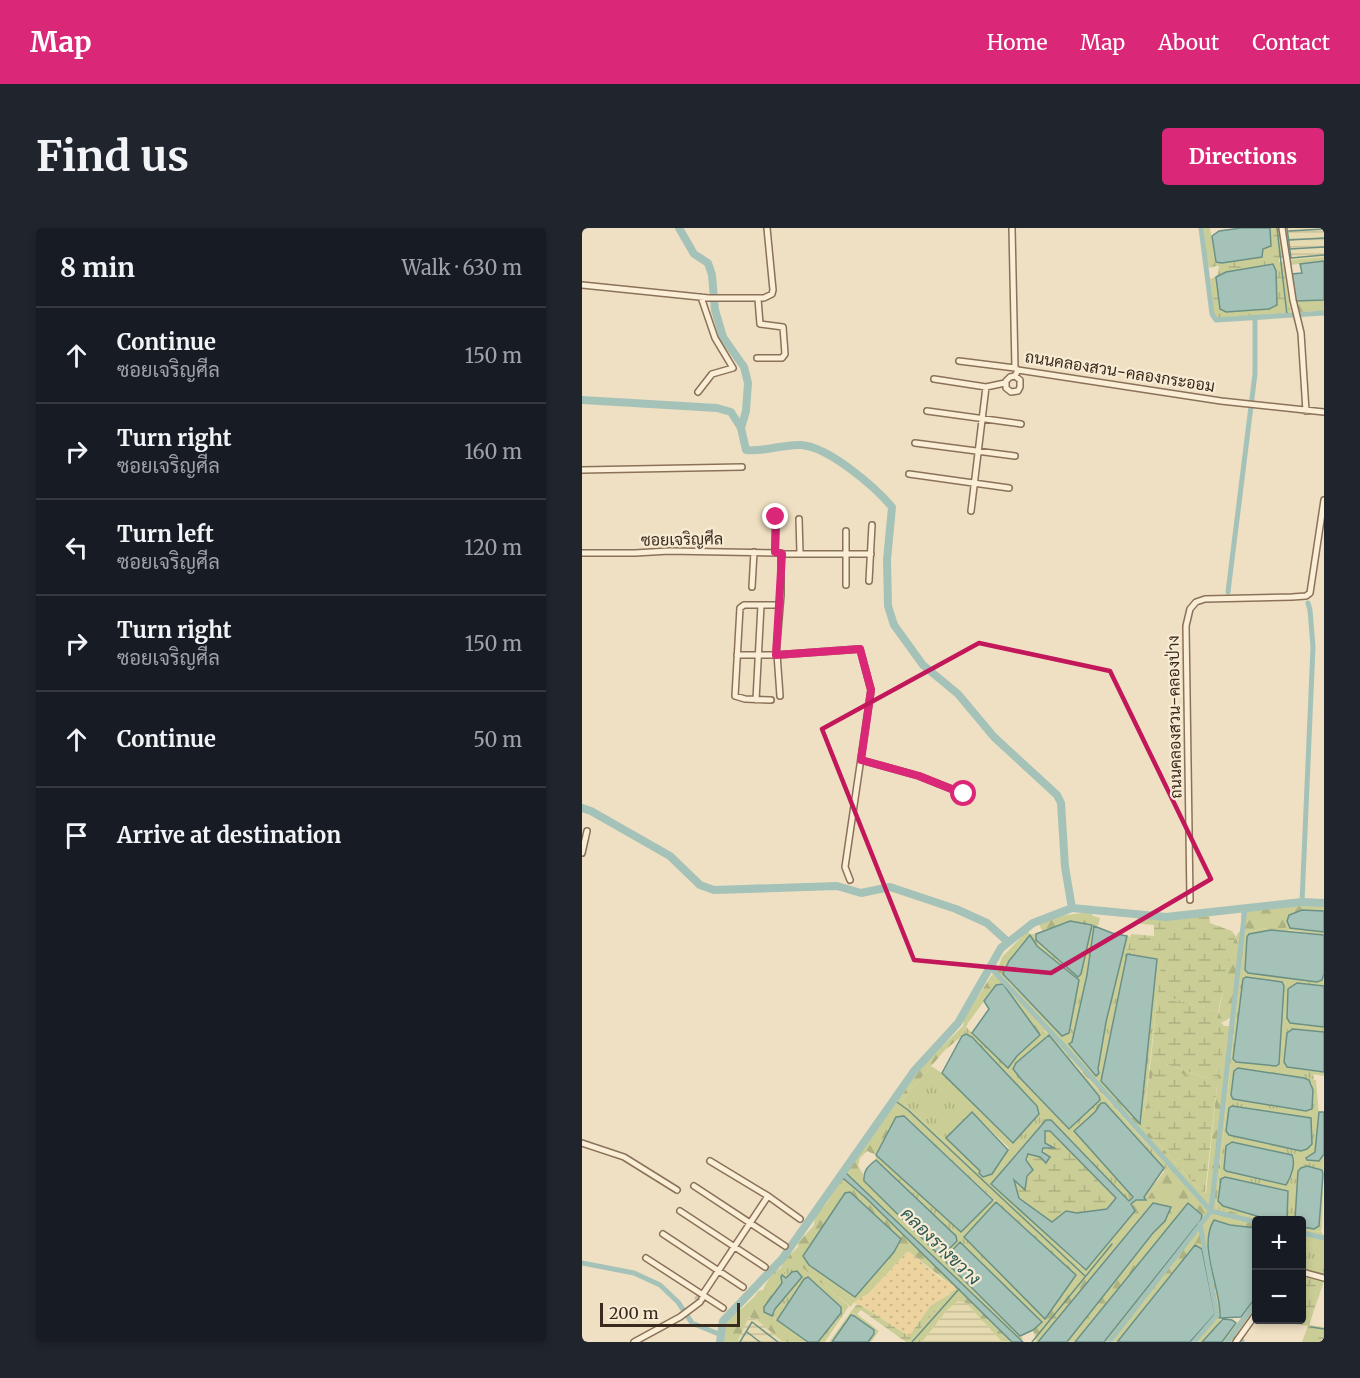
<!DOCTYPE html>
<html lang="en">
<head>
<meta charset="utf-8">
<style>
	body { margin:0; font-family:Merriweather,Sarabun,serif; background:#20242c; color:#f1f3f6 }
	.controls { position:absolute; right:18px; bottom:18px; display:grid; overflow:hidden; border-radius:6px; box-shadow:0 3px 9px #0003 }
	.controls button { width:54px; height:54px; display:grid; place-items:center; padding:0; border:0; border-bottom:2px solid #363941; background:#171b24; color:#f1f3f6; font:30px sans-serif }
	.scale { position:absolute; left:18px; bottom:15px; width:140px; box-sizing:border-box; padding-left:6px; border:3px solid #3a2a1d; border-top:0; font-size:16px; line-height:21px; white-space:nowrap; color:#3a2a1d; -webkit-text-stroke:4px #f7ebd3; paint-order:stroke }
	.stop { position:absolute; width:18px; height:18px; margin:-14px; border:4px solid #db2777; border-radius:50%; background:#fff }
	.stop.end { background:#db2777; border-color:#fff; box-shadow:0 2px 6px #0008 }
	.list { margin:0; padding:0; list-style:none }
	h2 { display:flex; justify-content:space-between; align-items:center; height:78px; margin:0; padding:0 24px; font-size:26px }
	h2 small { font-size:20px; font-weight:400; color:#9ea1a6 }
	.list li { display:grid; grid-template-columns:39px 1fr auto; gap:18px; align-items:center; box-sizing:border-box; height:96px; padding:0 24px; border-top:2px solid #363941 }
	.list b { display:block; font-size:22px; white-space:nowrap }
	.list p { margin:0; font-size:20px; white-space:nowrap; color:#9ea1a6 }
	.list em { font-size:20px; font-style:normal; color:#9ea1a6 }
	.icon { flex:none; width:33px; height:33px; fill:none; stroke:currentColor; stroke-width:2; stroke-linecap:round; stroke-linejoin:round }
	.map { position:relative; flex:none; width:742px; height:1114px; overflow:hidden; border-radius:6px }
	header { display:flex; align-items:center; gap:36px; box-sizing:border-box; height:84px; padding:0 30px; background:#db2777; color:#fff }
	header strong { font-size:28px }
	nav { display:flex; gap:33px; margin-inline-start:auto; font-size:21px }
	.intro { display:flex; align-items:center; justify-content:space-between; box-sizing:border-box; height:144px; padding:0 36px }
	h1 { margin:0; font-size:42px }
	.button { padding:15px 27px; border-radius:6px; background:#db2777; color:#fff; font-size:21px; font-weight:700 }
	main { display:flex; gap:36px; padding:0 36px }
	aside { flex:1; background:#171b24; border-radius:6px; box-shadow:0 3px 9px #0003 }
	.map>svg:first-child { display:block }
	.farmland { fill:url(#farmland-rules) }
	.grass { fill:url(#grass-tufts); fill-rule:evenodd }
	.forest { fill:url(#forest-firs); fill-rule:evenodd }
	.wetland { fill:url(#wetland-marsh) }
	.sand { fill:url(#sand-dots) }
	.water { fill:#a5c2b8; stroke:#6b9186; stroke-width:1.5; fill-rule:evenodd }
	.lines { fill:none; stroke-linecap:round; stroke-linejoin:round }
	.stream { stroke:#6b9186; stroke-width:1.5 }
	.canal { stroke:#a5c2b8; stroke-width:5 }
	.river { stroke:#a5c2b8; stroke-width:8 }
	.minor-tunnel { stroke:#ccbca2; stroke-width:5; stroke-dasharray:5 2.5; stroke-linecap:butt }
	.minor-casing { stroke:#8b7159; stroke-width:8 }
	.minor { stroke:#faeed6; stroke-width:5 }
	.route { stroke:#db2777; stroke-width:8 }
	.marked { fill:none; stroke:#c2185b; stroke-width:4.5; stroke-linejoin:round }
	.labels { text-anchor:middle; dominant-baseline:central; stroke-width:4.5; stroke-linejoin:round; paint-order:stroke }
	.street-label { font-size:16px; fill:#3a2a1d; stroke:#f7ebd3 }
	.water-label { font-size:18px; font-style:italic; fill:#2c5a55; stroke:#f7ebd3 }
</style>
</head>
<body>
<header>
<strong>Map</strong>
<nav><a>Home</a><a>Map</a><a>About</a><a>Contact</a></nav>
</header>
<div class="intro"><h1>Find us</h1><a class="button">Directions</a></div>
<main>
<aside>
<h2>8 min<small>Walk · 630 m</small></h2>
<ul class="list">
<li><svg class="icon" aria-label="ahead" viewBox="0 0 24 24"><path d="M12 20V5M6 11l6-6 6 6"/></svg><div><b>Continue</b><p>ซอยเจริญศีล</p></div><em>150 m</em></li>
<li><svg class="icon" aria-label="right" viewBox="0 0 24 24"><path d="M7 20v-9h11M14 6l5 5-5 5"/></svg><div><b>Turn right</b><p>ซอยเจริญศีล</p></div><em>160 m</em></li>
<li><svg class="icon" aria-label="left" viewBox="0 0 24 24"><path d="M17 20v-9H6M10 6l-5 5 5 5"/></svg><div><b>Turn left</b><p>ซอยเจริญศีล</p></div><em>120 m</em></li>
<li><svg class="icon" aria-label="right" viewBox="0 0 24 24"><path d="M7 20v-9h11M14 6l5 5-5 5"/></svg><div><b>Turn right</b><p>ซอยเจริญศีล</p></div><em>150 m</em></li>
<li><svg class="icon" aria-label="ahead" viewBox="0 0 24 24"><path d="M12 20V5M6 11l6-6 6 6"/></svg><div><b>Continue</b></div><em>50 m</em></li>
<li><svg class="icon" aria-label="arrive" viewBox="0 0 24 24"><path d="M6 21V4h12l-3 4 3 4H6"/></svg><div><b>Arrive at destination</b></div></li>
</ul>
</aside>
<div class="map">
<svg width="742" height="1114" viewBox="0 0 742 1114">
	<defs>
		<pattern id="farmland-rules" width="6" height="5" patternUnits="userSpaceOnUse" patternTransform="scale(1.5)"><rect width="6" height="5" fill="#e6dbb0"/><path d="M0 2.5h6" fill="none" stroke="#c6bc97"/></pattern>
		<pattern id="grass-tufts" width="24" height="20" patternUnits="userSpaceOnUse" patternTransform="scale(1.5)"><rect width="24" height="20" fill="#cace96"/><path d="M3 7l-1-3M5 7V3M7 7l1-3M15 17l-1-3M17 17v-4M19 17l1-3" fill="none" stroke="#aeb181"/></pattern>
		<pattern id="forest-firs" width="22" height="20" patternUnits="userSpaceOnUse" patternTransform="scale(1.5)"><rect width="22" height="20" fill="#cace96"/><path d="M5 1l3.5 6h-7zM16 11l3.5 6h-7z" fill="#aeb181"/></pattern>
		<pattern id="wetland-marsh" width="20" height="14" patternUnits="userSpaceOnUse" patternTransform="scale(1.5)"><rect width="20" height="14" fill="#cace96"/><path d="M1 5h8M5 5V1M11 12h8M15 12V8" fill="none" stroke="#aeb181"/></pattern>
		<pattern id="sand-dots" width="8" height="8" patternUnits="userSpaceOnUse" patternTransform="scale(1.5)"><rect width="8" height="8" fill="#edd49f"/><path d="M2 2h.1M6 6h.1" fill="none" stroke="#ccb688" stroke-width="1.8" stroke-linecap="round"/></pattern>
	</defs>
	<rect width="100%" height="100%" fill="#f0e0c3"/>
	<path class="farmland" d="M702 0H742V29L707 32Z
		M376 1073 384 1075 420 1114H340L365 1082Z
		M167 1089 175 1092 201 1114H155Z"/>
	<path class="grass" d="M742 29V33L708 37 707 32Z
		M705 693 708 700 742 704V707L706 702 666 745 735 754 740 752 742 746V758L715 755 717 797 742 799V804L711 801 707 803 715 841 742 844V848L731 846 732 852H734L737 887 733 924 729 928 737 933 742 926 740 1000 739 1003 733 1004 720 1001V999L732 1001 716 943 713 992H705L706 963 670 987 688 992 634 981 662 705 684 700H704ZM730 855V881L724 883 651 871 649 867ZM729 890 720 923 648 907Z
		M510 697 512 698 505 747 490 814 487 816 480 808 487 805 497 752 455 718 448 707 460 703 454 706 496 748 499 746Z
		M545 708 548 709 545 721 580 729 577 766 636 784V786L575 771 562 886 558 896 575 731 545 726 519 853 514 848 517 845 516 841 524 794Z
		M384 799 426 840 435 828 462 803 467 807 434 835 487 901 518 872 517 868 472 814 587 940 564 972 562 969 582 944 513 884 492 903 551 969 547 973 469 892H464L409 956 401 949 410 946 427 920 390 884 364 910 399 943 397 945 327 880 320 872 349 838 360 845 432 915 384 806 380 808Z
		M294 927 379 1004 411 972 414 974 403 989 385 1004 382 1009 463 1091 460 1094 378 1015 363 1030 364 1034 359 1029 375 1013 374 1008 294 932Z
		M730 1014 738 1022H742V1048L720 1042V1020Z
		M211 1031 267 1078 243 1114H236L259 1085 222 1051 195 1092 190 1088 210 1044 204 1050 200 1047Z
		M268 1085 275 1086 297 1103 289 1114H247Z"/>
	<path class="forest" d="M622 0H628L634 38 627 40 623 27Z
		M742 72V83L718 84 713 73Z
		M705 677H742V683L720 682 707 687 704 700H684L662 705 634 980 685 992H674V1000L648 997 632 992 629 1040 639 1080 638 1094 620 1114H608L632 1086 613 1018 535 1114H522L619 992 525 1075 493 1114H485L571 1005 583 993 589 979 571 975 456 1114H453L454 1112 451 1102 465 1089 494 1047 322 888 314 889 294 927 285 923 278 930 276 938 281 946 282 953 441 1110 439 1112 264 945 342 836 381 798 382 791 409 748 416 741 420 729 446 702 448 707 427 733V754L484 811 503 836 558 895 562 886 569 831 628 851 642 815V798H647L648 790 639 795 635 790C643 767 643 716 659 702V684ZM421 756 458 807 463 803 587 940 564 972H554L548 976 499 1039 327 880 320 872 363 822 380 808 386 795 414 757ZM635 858 624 965 615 959 564 901Z
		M508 684 511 688 518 690 516 698 488 693 460 703 457 696 476 688Z
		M262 951 284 970 430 1114H420L384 1075 376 1073 365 1082 340 1114H327L373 1060 326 1023 287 1065 271 1075 269 1079 211 1032 199 1049 200 1055 182 1079V1083L226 1114H201L175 1092 167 1089 155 1114H142L143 1095C151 1087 173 1071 176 1063L181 1062C184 1054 191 1043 199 1040 201 1032 211 1024 216 1019V1015L232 997C232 985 238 983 244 976 251 967 252 957 262 951Z
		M720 1001 733 1004 739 1003 742 1008V1023H738L730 1014 720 1020Z"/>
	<path class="wetland" d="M688 0H697L701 30H697V34H701L709 85 636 91 632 86 628 51 634 49 638 81 691 36 644 44 635 48 637 38H634V34L640 35 680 29 681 21 689 17Z
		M627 686 628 695 650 703 653 708 636 784 576 766 580 729 545 722 549 706 572 708V697L550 695 558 689 576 690Z
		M582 770 636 786 635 790 642 798V815L636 850 628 851 569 831 575 771Z
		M574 841 595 844 635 857 623 965 615 959 564 901 570 848Z
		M463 903H468L534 970 525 981 495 985 484 983 470 994 437 969 432 951 442 961 445 948 446 926 458 929 464 935 461 920 471 919 462 915Z
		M720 1046 742 1053 727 1097 742 1099V1114H720L726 1098 681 1092H720Z
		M369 1065 327 1114H324L279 1082 275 1086 268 1085 275 1076 278 1077 327 1108 348 1078Z
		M670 1076 674 1084 651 1114H640Z"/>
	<path class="sand" d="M326 1023 358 1050 372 1057 374 1061 348 1078 327 1108 278 1077 271 1075 287 1065Z"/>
	<path class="water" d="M659 0H688L689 18 681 21 680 29 640 35 634 34 630 8 637 3Z
		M742 33V72L713 73 709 46 720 45 718 36Z
		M691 36 694 43 695 77 687 81 644 84 638 81 634 49 644 44Z
		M720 682 742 683V704L708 700 705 693 707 687Z
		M488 693 510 697 499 746 496 749 454 712V706Z
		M512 698 530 705 545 708 524 794 516 841 517 845 514 848 487 816 490 814 505 747Z
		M689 702 742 707V746L740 752 735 754 666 745 663 742 665 709 667 706Z
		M448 707 455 718 497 752 487 805 480 808 421 746 427 733Z
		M545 726 575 731 558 896 519 853Z
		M664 749 700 754 702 758 697 836 694 838 654 834 651 831 661 751Z
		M715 755 742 758V799L708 795 705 790 706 761Z
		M421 756 458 807 435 828 426 840 390 805 407 781 402 773 414 757Z
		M711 801 742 804V844L705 839 702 834 705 805Z
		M384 806 390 809 455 878 457 886 431 915 360 845 380 808Z
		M467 807 517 868 518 872 487 901 439 851 431 841 434 835Z
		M656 840 722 850 727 852 731 862 730 881 724 883 651 871 649 867 652 843Z
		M519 875H523L582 940 562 969 564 972H554L549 976 553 983 504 1042 409 956 464 892H469L547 973 551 969 492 903 513 884ZM463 903H468L534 970 525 981 495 985 484 983 470 994 437 970 432 952 443 962 445 948 451 942 444 932 446 926 458 929 464 935 468 929 460 924 461 920H472L463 915Z
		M650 878 729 890 730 916 725 921 719 923 647 907 644 903 647 880Z
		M390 884 426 922 410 946 401 949 397 945 398 943 364 910Z
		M737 884H742V926L737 933 725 932 724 930 733 924Z
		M322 888 411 972 379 1004 294 927 314 889Z
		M650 914 710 927C714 936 709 949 704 957L644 943 642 941 644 918Z
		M294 932 374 1008 375 1013 359 1029 282 953C281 943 286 938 294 932Z
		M725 938 740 942 741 946 737 998 732 1001 721 999 720 992H713L716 943 719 940Z
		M264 942V945L441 1114H430L284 970 262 951 259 952Z
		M643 949 706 963 705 992H688L641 978 636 973 639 951Z
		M268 964 319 1011 312 1024 273 1069 227 1037 221 1028 263 965Z
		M414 974 494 1047 463 1091 382 1009Z
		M571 975 589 979 583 993 571 1005 485 1114H456Z
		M606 975 620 987 619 992 522 1114H493Z
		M632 992 648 997 674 1000V1069L659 1089 638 1090C640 1060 615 1020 632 992Z
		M378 1014 460 1094 451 1102 438 1108 364 1034 363 1030Z
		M613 1017 620 1021 633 1086 608 1114H538L536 1113Z
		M215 1043 220 1049 193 1081 190 1088 182 1084V1079L200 1055 199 1049 200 1047 204 1050 210 1044Z
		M226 1049 259 1079V1085L236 1114H226L195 1092 222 1051Z
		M269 1087 272 1088 292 1102V1106L286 1114H250Z
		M641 1091 650 1092 654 1095 640 1114H620Z"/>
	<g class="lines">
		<path class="stream" d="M695 0 705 87
			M705 0 709 30 742 27
			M707 3 742 1
			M707 12 742 10
			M708 21 742 19
			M312 872 326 882 503 1048
			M729 1099 742 1101
			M165 1104 178 1114
			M158 1114 170 1094 196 1114
			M330 1114 377 1061
			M450 1114 530 1016"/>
		<path class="canal" d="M619 0 630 86 634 92 742 85
			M646 364 673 146V90
			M720 674 731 419 728 382 726 375
			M408 739 480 816 629 983 674 994
			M720 1005 742 1010
			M0 1035 52 1045 78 1057 96 1074 110 1095 139 1107
			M527 1114 629 983 663 680
			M612 1114 635 1087 618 996
			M645 1114 674 1074
			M659 1114 660 1113"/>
		<path class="river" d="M97 0 112 26 126 35 130 47 133 82 141 109 162 139 166 155 164 183 159 200
			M0 172 135 180 149 184 159 200 164 222C184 224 201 216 219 217 247 219 292 258 310 279L305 332 306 378 312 397 341 437 376 466 412 509 475 567 479 575 483 639 490 680
			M0 580 9 583 88 628 118 657 132 662 255 658 279 665 308 659 374 681 405 695 426 714
			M138 1114 141 1093 200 1031 332 843 376 795 419 720 451 695 490 680 584 689 720 674 742 675"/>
		<path class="minor-tunnel" d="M114 1072 117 1068"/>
		<g class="minor-casing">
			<path id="minor" d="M430 0 433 140 436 142 639 173 742 184
				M700 0 711 72 719 105 724 183
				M0 57 127 70H182L190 66 191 62 185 0
				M175 130H200L203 126 201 99 178 96 176 71
				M377 133 433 140
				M433 148 438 152V159L436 163 429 164 424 160V153L428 149 433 148 436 142
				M352 151 404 159 423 155
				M116 164 130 146 151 140 133 110 119 69
				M345 183 439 196
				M333 215 433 228
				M0 242 160 239
				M327 246 427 260
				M389 283 404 159
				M217 291 218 325
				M264 303V357
				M193 324 194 289
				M0 325H53L87 323 199 325V367L194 427
				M200 326H289
				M287 353 290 297
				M170 359 172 324
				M195 426 198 468
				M155 427H194L278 421 289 462 263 639 268 652
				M174 472 179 377
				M189 472 163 471 153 468 158 380 162 377H197
				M279 532 337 548 382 566
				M0 625 5 603
				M608 672 604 398 608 381 614 374 623 371 710 369 724 368 728 365 742 272
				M0 915 42 929 95 962
				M128 933 186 968
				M112 958 203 1018
				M98 983 183 1039
				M81 1006 161 1059
				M64 1030 141 1080
				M720 1044 742 1050
				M120 1071 121 1066 186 968 218 991
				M52 1114 98 1089 118 1074
				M654 1114 674 1086"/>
		</g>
		<use href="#minor" class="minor"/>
	</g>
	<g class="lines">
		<path class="route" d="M194 289 193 324 200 326 194 427 278 421 289 462 279 532 337 548 382 566"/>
	</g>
	<path class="marked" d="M397 415 528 443 629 651 469 745 332 732 240 501Z"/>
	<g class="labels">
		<g class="street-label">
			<text transform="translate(538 143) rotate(9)">ถนนคลองสวน-คลองกระออม</text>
			<text transform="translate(100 311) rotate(-1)">ซอยเจริญศีล</text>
			<text transform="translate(592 489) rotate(-91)">ถนนคลองสวน-คลองป่าง</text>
		</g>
		<g class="water-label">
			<text transform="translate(359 1018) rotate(44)">คลองรางขวาง</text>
		</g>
	</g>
</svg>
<div class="controls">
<button>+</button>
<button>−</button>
</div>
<div class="scale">200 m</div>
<div class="stop" style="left:382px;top:566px"></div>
<div class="stop end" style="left:194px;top:289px"></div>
</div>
</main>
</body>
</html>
